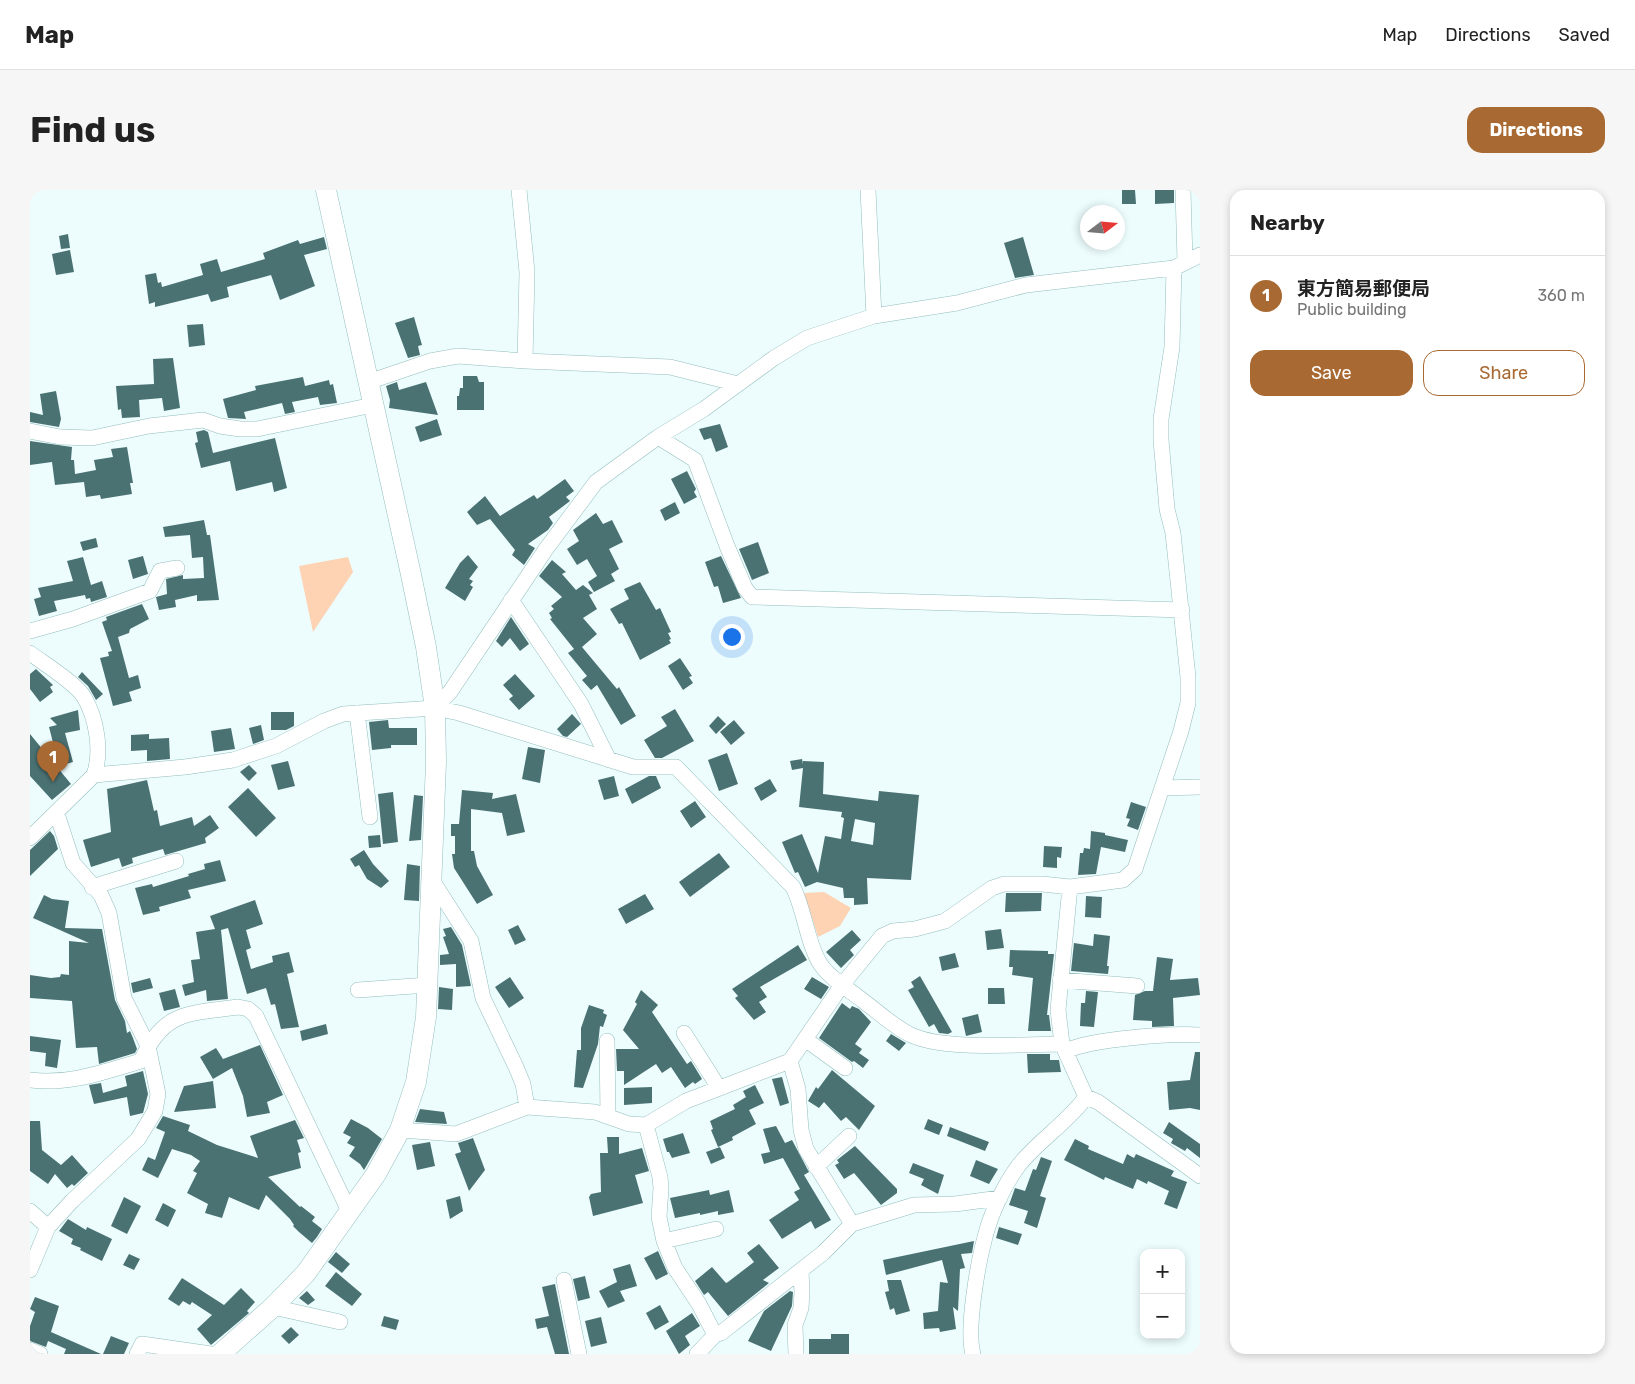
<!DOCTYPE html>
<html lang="en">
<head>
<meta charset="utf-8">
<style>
	body { margin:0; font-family:Rubik,"Noto Sans JP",sans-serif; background:#f6f6f6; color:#222 }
	.controls { position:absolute; right:15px; bottom:15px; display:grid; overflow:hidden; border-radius:10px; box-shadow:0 2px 8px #0003 }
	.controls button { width:45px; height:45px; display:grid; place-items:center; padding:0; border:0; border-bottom:1px solid #e0e0e0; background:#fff; color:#222; font:25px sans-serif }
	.compass { position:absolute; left:1050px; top:15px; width:45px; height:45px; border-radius:50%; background:#fff; box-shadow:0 2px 8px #0003; rotate:74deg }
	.you { position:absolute; left:701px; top:446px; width:18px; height:18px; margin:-12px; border:4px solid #fff; border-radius:50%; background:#1a73e8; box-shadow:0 0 0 8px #1a73e833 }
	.badge { display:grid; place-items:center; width:32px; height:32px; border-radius:50%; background:#a96932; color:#fff; font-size:16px; font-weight:700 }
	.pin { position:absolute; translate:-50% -41px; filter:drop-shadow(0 1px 2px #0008) }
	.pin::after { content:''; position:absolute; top:26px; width:18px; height:15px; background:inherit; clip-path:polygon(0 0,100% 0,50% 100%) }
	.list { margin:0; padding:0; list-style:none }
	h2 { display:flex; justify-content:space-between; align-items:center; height:65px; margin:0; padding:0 20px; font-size:21px }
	h2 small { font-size:16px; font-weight:400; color:#767676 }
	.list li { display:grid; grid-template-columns:32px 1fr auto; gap:15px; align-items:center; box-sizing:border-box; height:80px; padding:0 20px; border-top:1px solid #e0e0e0 }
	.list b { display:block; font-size:19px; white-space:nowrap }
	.list p { margin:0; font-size:16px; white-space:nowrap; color:#767676 }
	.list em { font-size:16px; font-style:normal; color:#767676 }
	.actions { display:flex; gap:10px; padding:15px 20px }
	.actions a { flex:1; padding:11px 0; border:1px solid #a96932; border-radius:15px; text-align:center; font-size:18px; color:#a96932 }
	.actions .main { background:#a96932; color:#fff }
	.map { position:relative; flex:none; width:1170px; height:1164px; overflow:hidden; border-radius:15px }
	header { display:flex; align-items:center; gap:30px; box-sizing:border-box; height:70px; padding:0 25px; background:#fff; border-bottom:1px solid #e0e0e0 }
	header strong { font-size:24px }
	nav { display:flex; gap:28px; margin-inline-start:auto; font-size:18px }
	.intro { display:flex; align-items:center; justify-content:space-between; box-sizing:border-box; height:120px; padding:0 30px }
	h1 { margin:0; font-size:35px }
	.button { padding:12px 22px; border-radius:15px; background:#a96932; color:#fff; font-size:18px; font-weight:700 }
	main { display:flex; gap:30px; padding:0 30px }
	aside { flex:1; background:#fff; border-radius:15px; box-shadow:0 2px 8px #0003 }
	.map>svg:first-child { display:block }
	.green { fill:#fdd3b3 }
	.building { fill:#4b7273; fill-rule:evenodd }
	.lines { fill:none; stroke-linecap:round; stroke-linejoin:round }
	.street-casing { stroke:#94bdbd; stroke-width:16 }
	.secondary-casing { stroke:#94bdbd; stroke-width:21 }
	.street { stroke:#fff; stroke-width:15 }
	.secondary { stroke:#fff; stroke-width:20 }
</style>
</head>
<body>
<header>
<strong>Map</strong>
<nav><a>Map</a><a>Directions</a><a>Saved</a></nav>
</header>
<div class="intro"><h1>Find us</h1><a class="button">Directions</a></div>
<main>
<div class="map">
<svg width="1170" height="1164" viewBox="0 0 1170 1164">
	<rect width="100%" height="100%" fill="#edfdfe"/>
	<path class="green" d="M318 367 323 382 283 442 269 376Z
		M794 702 821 718 810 736 788 747 774 703Z"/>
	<path class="building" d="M1092 0H1105L1106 14H1092Z
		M1125 0H1144V13L1125 14Z
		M38 44 40 58 31 59 29 46Z
		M294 47 297 59 274 65 285 96 250 110 241 85 197 97 199 107 181 112 178 104 125 117V112L119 114 115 85 126 83 128 93 131 92 132 97 173 85 170 74 187 69 191 82 235 69 233 63 268 50 270 54Z
		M993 47 1004 85 985 88 974 53Z
		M40 60 44 82 26 85 22 64Z
		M384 127 392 155 388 156 390 165 378 168 365 133Z
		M173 134 175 155 159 157 157 135Z
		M143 168 150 218 134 221 132 208 109 210 110 227 92 228 91 219 88 220 86 196 124 194 123 169Z
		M433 186H447L449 192H454V220H427V206H429L430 198H433Z
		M273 187 275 196 299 190 300 195 303 194 307 213 290 215 288 207 262 212 265 222 255 224 252 213 214 222 216 229 198 228 193 209 226 200 225 196Z
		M367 192 369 200 396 192 408 225 359 218 360 210 356 196Z
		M26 201 31 229 29 237 0 232V222L13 225 10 204Z
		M407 229 412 245 390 252 385 237Z
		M690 234 698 257 686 262 681 248 674 250 669 239Z
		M174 240 178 242 183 263 245 248 257 298 244 302 242 292 206 301 200 271 171 278 165 253 168 252 166 242Z
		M0 251 42 257 41 270H44L45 284 66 280 64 270 83 267 81 259 97 257 103 293H100L102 304 71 309 70 305 56 307 54 292 25 295 22 272 0 275Z
		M657 281 666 299 664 302 667 307 654 314 641 289Z
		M535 289 544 301 536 307 540 311 519 327 523 333 518 340 498 354 505 358 494 375 482 365 485 360 460 329 447 335 437 322 455 306 470 326 504 305 507 309Z
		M645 312 650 323 635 331 630 320Z
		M566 323 573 334 582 330 593 352 579 359 589 379 581 384 585 391 564 402 558 392 567 386 557 369 547 375 537 359 549 351 543 340Z
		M174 330 177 345H180L189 410 167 411V405L145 410 146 417 129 420 126 407 137 404 136 389 153 385V389L174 388 173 367 162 368 160 345 135 347 133 337Z
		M66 348 68 357 53 361 50 352Z
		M728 352 739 383 722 390 709 359Z
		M438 365 448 377 439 389 443 391 440 395 443 397 435 411 415 398 430 373Z
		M113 366 118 384 103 389 98 370Z
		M691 366 711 408 693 413 688 396 684 397 675 372Z
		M53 367 61 395 72 391 77 407 61 412 60 408 56 409 55 405 24 411 27 421 9 426 4 409 11 407 8 398 43 391 37 371Z
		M522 370 536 382 532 384 546 400 553 395 563 403 559 405 567 419 553 428 567 444 552 457 587 499 589 497 606 526 591 535 567 495 561 500 552 490 557 486 538 463 544 459 520 429 522 428 519 423 524 419 521 416 532 407 509 386Z
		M610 392 626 420 630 418 641 442 638 443 641 449 639 450 641 453 610 470 592 433 589 434 580 419 599 409 594 399Z
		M112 414 119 429 100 439 99 443 88 447 99 488 108 485 111 498 99 502 102 511 83 516 70 468 79 466 78 462 82 461 72 432 77 430 76 427Z
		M481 427 499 454 490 461 480 448 472 457 466 451Z
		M650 468 662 486 659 487 663 493 653 500 638 476Z
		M6 479 23 495 20 497 23 502 10 512 0 499V484Z
		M52 482 73 504 66 510 58 496 48 487Z
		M485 484 505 506 489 520 479 509 483 506 473 495Z
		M645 519 664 551 632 568H625L614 550 637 536 631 527Z
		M48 520 50 540 35 543 43 572 29 576 19 537 27 535 20 528Z
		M241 522H264V536L256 540H241Z
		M542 524 551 534 537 547 533 546 527 539Z
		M688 526 696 534 686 544 679 536Z
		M358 530 359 538H387V555H361V558L342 560 339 532Z
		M704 530 715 543 701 555 690 542Z
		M231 535 234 550 223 554 219 538Z
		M201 538 205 559 184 562 181 541Z
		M0 544 41 594 22 610 0 586Z
		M119 544V549L139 548 140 569 117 571V560L101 561V545Z
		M498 557 515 560 510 593 492 589Z
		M697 563 708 594 689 601 678 570Z
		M772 569 773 574V571L794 572 793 604 848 611 849 601 889 605 881 690 837 688 838 714 824 715V708H814L813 698 787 692 775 697 768 682 765 683 752 652 772 644 788 683 795 646 811 649 814 628 811 627 812 622 769 617 773 578 762 580 760 571ZM825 629 845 633 843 655 821 651Z
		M258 571 265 596 248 600 241 575Z
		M219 575 227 583 219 591 210 582Z
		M584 586 589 606 574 610 568 590Z
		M619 586H626L631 598 602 614 595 599Z
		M740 589 747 601 731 611 724 598Z
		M117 590 124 621 127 620 130 636 162 627 164 636 180 625 189 638 175 648 176 653 135 665 133 659 112 665 102 668 103 673 92 677 89 668 61 677 53 650 81 642 77 599Z
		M218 598 246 628 226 647 198 617Z
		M432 600 463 603 462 609 486 604 495 642 477 646 472 623 441 619V661H444L447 676 463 705 447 714 424 678 422 664H425V646H421V634H429Z
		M363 602 368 652 353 654 348 604Z
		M384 605 393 606 391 650 379 651Z
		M665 611 676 627 661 638 650 621Z
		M1101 612 1116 617 1108 640 1097 636 1100 629 1096 628Z
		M20 641 24 646 28 659 0 686V660Z
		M1061 641 1075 643V645L1098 650 1095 662 1071 657 1066 684 1048 685 1050 663H1053L1054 658 1060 659Z
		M350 645 351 657 339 658 338 646Z
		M1014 656 1032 657 1031 668 1027 667V678L1013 677Z
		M334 660 343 674 359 691 351 698 337 689 329 675 325 677 320 669Z
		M689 663 700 677 660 707 649 692Z
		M190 670 196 691 158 700 161 708 129 717 130 721 113 725 105 698 122 694 123 697 159 686 158 684 175 679 174 674Z
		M377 674 390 676 389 711 374 710Z
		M976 703H1012L1011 721 975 722Z
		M615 704 624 719 596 734 588 719Z
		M14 705 22 709 39 711 35 738 72 739 85 810 95 831 97 843 100 841 103 848 107 859 105 863 69 874 67 857 46 858 42 811 0 808V785L21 788 30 787 31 784 39 785V751L59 753 3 728Z
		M1056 706 1072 707 1071 728 1055 727Z
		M225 710 233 734 216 740 221 758 216 760 221 779 243 772 242 766 259 762 264 782 257 784 269 837 251 839 245 814 241 815 236 798 217 804 198 738 191 740 198 809 177 811 176 800 155 806 152 795 164 792 161 770 170 769 166 742 185 739 180 726Z
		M488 735 496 750 485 755 478 740Z
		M421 737 432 755 441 796 426 797V774L410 775V765L419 764 413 747 416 746 413 739Z
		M971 739 974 758 957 760 955 741Z
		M822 740 831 750 820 760 824 765 811 778 796 762Z
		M1064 744 1080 746 1077 776H1079L1078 784 1041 781 1044 753 1063 756Z
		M768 755 777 770 730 797 737 807 729 812 736 822 724 830 705 808 708 806 702 799Z
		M980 760 1018 761V764H1024L1017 825H1019L1021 841H998L1003 788 982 785 983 777H979Z
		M925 763 929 777 912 781 909 767Z
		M1127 767 1143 769 1140 790 1168 788 1170 805 1143 808 1144 836 1122 837V831L1103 830 1105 805 1115 801H1123Z
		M890 786 922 842 918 844 909 843 904 834 899 837 878 800 884 797 881 792Z
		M480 787 494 808 479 818 465 797Z
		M782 787 799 797 791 809 774 799Z
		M120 788 123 798 103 803 101 793Z
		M409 797 423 799 422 820 408 819Z
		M958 798H974L975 814H958Z
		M145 799 150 817 134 821 129 803Z
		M611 800 628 815 622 822 657 874 661 871 672 889 665 894 663 892 655 898 641 877 632 883 626 874 594 895V881H587L586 859H609L593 840 607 814 605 812Z
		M1056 801 1068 802 1064 837 1050 836 1051 813H1055Z
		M812 813 820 819 822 816 829 819 841 832 825 854 832 859 829 863 839 870 833 878 824 871 822 872 789 848Z
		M559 815 574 820 573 823 577 825 573 837 570 836 568 854 553 898 544 897 547 860H551V838Z
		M948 824 952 842 936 846 932 828Z
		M296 834 298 844 272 851 270 841Z
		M861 844 876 853 869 861 856 851Z
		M0 846 31 850 27 878 15 876 16 863 0 861Z
		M230 855 253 905 237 912 240 923 217 927 213 906 202 878 183 889 170 867 186 858 193 869Z
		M1165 862H1170V920L1160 918 1139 920 1137 892 1160 890Z
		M997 864H1020V870H1029L1031 882 998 883Z
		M802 880 845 916 829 940 816 927 811 931 794 912 789 918 778 911 786 897 788 899Z
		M113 881 118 904 113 923 100 926 97 907 64 914 59 895 71 893 73 903 97 896 95 886Z
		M752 887 759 913 750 916 742 889Z
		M183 891 186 918 144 922 154 896Z
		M725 895 734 913 719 920 726 934 702 947 703 950 688 957 681 940 683 939 680 931 705 919 703 915 716 907 713 901Z
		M622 897V913L594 915V898Z
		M390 919 414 922 417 934 385 932Z
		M133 926 160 935 158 941 187 955 228 968 220 946 265 930 274 948 267 950 271 962 268 963 271 978 238 987 270 1017 271 1016 285 1027 282 1031 292 1039 287 1047 282 1053 269 1042 263 1036 264 1035 260 1029 236 1005 229 1020 199 1007 192 1028 175 1023 178 1014 157 1003 167 983 163 981 170 971 161 965 142 959 128 988 112 980 118 967 125 970 135 942 126 938Z
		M321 929 338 938 352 949 334 980 330 974 319 966 325 957 317 953 321 947 313 943Z
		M898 929 913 935 909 945 894 939Z
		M0 931H10L12 960 31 975 42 965 58 983 44 996 42 994 37 998 25 984 18 994 0 981Z
		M1139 932 1170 954V968L1157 958 1155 961 1141 953 1143 949 1133 943Z
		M746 936 755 953 762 950 779 982 774 985 801 1030 785 1039 781 1031 752 1049 739 1030 769 1010 764 1002 770 999 753 968 734 974 731 964 740 962 733 939Z
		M920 937 959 952 955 961 917 946Z
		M653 943 660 963 642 968 639 962H637L633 949Z
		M577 947H589V964L612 958 619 981 605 985 613 1013 563 1026 559 1007 561 1004 571 1002 570 963H578Z
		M443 948 455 980 439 1001 425 964 431 962 428 953Z
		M1045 949 1059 956 1058 959 1093 974 1097 964 1104 968 1106 964 1144 981 1141 986 1157 992 1147 1019 1134 1014 1139 1001 1118 991 1117 994 1107 989 1103 999 1075 987 1074 990 1034 970Z
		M400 952 405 976 387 980 382 955Z
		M825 956 867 999V1003L851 1015 824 983 814 989 805 975 809 973 807 970Z
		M690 957 695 968 681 974 676 962Z
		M1011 967 1022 971 1010 1006 1016 1008 1007 1038 994 1033 998 1021 979 1015 985 998 995 1001 1003 979 1006 980Z
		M946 970 968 979 959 994 940 986Z
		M883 973 914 985 908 1004 891 995 894 989 879 983Z
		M679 1000 680 1005 699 1000 704 1022 688 1025V1021L670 1025V1023L645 1028 640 1008Z
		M430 1006 433 1021 420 1029 416 1010Z
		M94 1007 111 1016 97 1044 81 1036Z
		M133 1013 146 1020 138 1037 125 1030Z
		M38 1029 56 1040 57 1037 82 1049 72 1071 50 1060 51 1058 41 1054 43 1049 29 1041Z
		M969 1037 992 1044 988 1055 966 1048Z
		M944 1051 942 1063 931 1064 935 1078 930 1079 928 1121 923 1117 926 1139 910 1142 909 1138 894 1139 893 1123 908 1121 910 1092 918 1093 912 1070 856 1085 853 1070Z
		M729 1054 749 1078 733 1090 739 1093 698 1126 678 1102 674 1105 665 1091 682 1077 696 1093 698 1092 724 1072 717 1063Z
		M628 1061 638 1084 626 1090 614 1068Z
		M306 1062 320 1074 312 1083 298 1072Z
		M99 1064 110 1069 104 1080 93 1075Z
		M600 1074 607 1096 590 1101 595 1111 578 1118 569 1101 587 1092 583 1079Z
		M306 1082 332 1104 322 1116 295 1096Z
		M555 1086 560 1108 548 1111 543 1089Z
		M152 1088 194 1115 211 1098 225 1112 217 1121 219 1123 181 1155 167 1139 182 1125 162 1112 160 1115 153 1111 149 1116 138 1109Z
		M857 1090H871L880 1121 866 1125 864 1118 860 1120 855 1102 859 1101Z
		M525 1094 539 1164H525L517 1137 507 1139 505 1129 519 1126 512 1097Z
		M277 1101 285 1110 278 1115 269 1108Z
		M760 1101 763 1102 762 1116 741 1161 718 1151 734 1121Z
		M5 1107 29 1116 21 1142 71 1164H34L36 1159 18 1151 16 1157 0 1151V1136L5 1122 0 1119Z
		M630 1115 639 1132 625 1140 616 1123Z
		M662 1123 670 1136 655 1146 660 1155 649 1164 636 1141Z
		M354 1126 369 1130 366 1140 351 1136Z
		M571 1127 577 1153 561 1157 555 1131Z
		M261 1137 269 1145 259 1154 251 1146Z
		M801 1144H819V1164H779V1149H801Z
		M81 1146 99 1153 94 1164H73Z"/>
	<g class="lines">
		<g class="street-casing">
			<path id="street" d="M489 0 497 82 495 171
				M838 0 844 126
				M1153 0 1155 71
				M338 192 400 171 428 166 495 171 640 177 708 194
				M0 241 30 247 62 248 119 236 173 230 190 236 210 239H227L343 215
				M628 247 665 270 697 356 715 398 722 407 1152 420
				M481 410 551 514 579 570
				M0 441 43 429 120 401 130 381 147 378
				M0 463C13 473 47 494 54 507 67 529 72 562 64 585L0 648
				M405 518 420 502 516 359 566 292 628 247 674 219 744 168 777 148 844 126 927 113 996 95 1144 78 1170 65
				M327 523 340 627
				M64 585 155 577 203 570 246 556 294 531 313 524 405 518 429 523 603 577H646L763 697C775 721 776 749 789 772 798 787 818 799 832 810 847 821 864 837 881 845 916 861 991 854 1032 854
				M1133 598 1170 597
				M402 690 441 751 453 808 486 877 493 894 497 917
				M62 697 146 671
				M1040 697 1028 820 1032 854 1056 907 1068 912 1170 986
				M1030 790 1107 796
				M328 800 398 795
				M654 843 689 898
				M775 849 815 878
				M577 851 578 926
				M1036 861C1061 849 1142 843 1170 845
				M760 871 768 899 771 940 776 959 822 1034
				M0 890C39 895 73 882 111 871 134 820 158 824 208 817L218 819 226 826 320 1023
				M616 935 630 987 631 998 629 1027 634 1051 645 1078 669 1114 685 1145 667 1164
				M370 940 426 944 497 917 565 922 599 934 616 935 656 911 760 871 812 795 852 746 863 741 885 739 915 731 962 698 974 694H1012L1040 697 1093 690 1105 679 1151 541 1158 513V487L1143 343 1137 319 1131 250V229L1142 157 1144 78
				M786 977 819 946
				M0 1021 18 1037
				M634 1051 686 1039
				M0 1080 18 1037 42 1011 108 949 125 921 128 904 118 856 94 808 79 723 71 705 43 673 27 624
				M534 1090 549 1164
				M243 1117 310 1132
				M685 1145 691 1143 793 1063 822 1034 884 1015 925 1014 970 1008
				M0 1160 10 1164
				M107 1164 112 1154 181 1164
				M766 1164 765 1135 771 1118 772 1102 771 1081
				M943 1164C936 1139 948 1073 955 1047 961 1023 974 995 989 975 1009 950 1037 933 1056 907"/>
		</g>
		<g class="secondary-casing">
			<path id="secondary" d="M190 1164 243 1117 276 1083 346 984 370 940 386 892 396 827 406 572 405 518 396 457 380 380 296 0"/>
		</g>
		<use href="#street" class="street"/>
		<use href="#secondary" class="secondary"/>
	</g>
</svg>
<div class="controls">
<button>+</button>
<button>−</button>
</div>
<svg class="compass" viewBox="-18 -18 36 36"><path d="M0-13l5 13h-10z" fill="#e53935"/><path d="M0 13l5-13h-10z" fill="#767676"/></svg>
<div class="you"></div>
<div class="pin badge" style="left:23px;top:592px">1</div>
</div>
<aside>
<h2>Nearby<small></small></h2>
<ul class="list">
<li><span class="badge">1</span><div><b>東方簡易郵便局</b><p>Public building</p></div><em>360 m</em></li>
</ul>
<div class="actions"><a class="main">Save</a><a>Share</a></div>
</aside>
</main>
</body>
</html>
